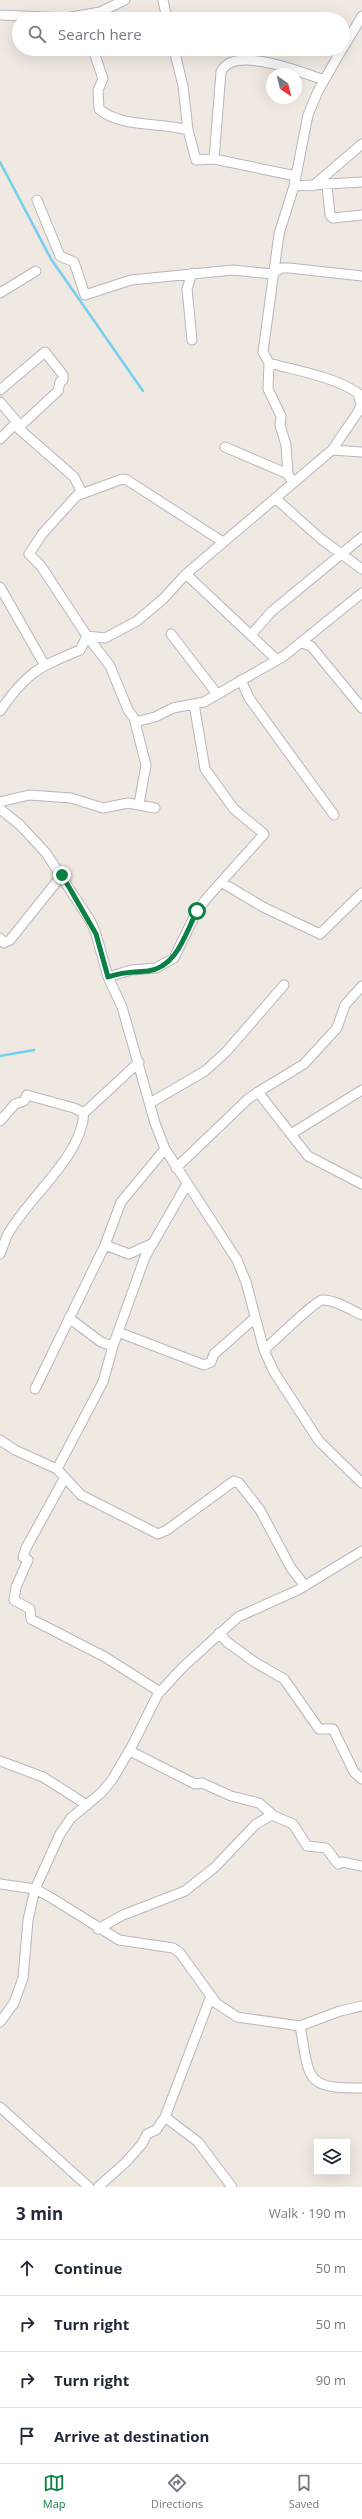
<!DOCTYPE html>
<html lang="en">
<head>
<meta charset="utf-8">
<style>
	body { margin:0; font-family:"Open Sans",sans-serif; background:#f2f2f3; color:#1f2937 }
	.controls { position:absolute; right:12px; bottom:12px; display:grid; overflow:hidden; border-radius:0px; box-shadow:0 4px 16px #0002 }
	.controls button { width:36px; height:36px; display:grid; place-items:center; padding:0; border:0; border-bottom:1px solid #e0e1e3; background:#fff; color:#1f2937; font:20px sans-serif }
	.compass { position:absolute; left:266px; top:68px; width:36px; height:36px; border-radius:50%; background:#fff; box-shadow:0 4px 16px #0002; rotate:145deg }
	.stop { position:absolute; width:12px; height:12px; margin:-9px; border:3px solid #0b8043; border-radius:50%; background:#fff }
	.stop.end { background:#0b8043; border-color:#fff; box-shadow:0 1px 4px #0008 }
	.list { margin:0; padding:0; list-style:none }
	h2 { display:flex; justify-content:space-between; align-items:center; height:52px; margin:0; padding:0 16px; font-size:17px }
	h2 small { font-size:13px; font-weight:400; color:#747a83 }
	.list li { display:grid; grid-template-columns:26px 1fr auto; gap:12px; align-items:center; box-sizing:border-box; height:56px; padding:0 16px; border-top:1px solid #e0e1e3 }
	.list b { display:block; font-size:15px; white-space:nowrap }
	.list em { font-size:13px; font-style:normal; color:#747a83 }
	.icon { flex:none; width:22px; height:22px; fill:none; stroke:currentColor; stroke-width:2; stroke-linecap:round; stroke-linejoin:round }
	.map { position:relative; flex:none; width:362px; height:2187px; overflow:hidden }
	.search { position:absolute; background:#fff; box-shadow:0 4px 16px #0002; left:12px; right:12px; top:12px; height:44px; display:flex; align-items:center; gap:10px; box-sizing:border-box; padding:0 14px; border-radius:22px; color:#747a83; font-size:15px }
	.sheet { height:276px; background:#fff }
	nav { display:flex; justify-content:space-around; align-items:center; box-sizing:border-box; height:56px; border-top:1px solid #e0e1e3; background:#fff; font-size:11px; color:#747a83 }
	nav a { display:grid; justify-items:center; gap:2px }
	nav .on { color:#0b8043 }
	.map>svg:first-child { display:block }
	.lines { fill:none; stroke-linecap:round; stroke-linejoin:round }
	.stream { stroke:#75cff0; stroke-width:2.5 }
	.minor-casing { stroke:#b4b7c1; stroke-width:11 }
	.minor { stroke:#fff; stroke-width:9 }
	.route { stroke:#0b8043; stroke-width:5 }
</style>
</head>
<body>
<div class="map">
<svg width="362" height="2187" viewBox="0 0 362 2187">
	<rect width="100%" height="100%" fill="#efe9e1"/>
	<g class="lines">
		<path class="stream" d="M0 162 51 259 143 391
			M0 1056 34 1050"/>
		<g class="minor-casing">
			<path id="minor" d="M163 0 167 19
				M0 15 66 18 100 12 125 0
				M343 48 362 16
				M93 49 103 79 98 90 99 109C121 128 162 122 188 130
				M174 49 183 86 188 130 196 160 214 159 296 176
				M214 159 221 72C233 44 303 73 324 80
				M327 185 330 215 333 218 362 215
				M294 186 362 182
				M313 186 362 144
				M37 200 60 256 74 262 85 295 131 280 233 270 272 274 282 268H289L362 276
				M0 293 36 271
				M192 340 187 289 192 273
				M0 390 45 352 63 375V380L60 382 58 391 18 428 74 477 81 491 43 533 29 554 41 566 87 636 110 666 128 710 134 718 146 765 139 804
				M0 402 17 422 18 428
				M0 439 17 422
				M225 447 288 474
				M332 450 362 452
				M293 483 288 474 286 445 280 425 281 416 268 389 269 363 263 352 279 234 294 186 308 115 318 91 342 49
				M79 495 122 479 127 480 223 542
				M275 498 321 539 362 569
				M186 574 277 660
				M0 587 44 664
				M171 634 217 694
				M251 635 271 612 362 537
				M302 643 311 646 362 708
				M241 680 249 698 334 815
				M0 711C27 672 37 668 80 650L87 636 105 638 137 621 163 599 186 574 332 450 358 412 361 405 358 393C332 376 298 371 269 363
				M135 722 155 717 173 708 204 702 284 656 362 593
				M0 802 29 795 71 798 103 808 128 803 155 808
				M0 809 20 825 46 853 91 922 96 934 108 977 122 1007 155 1123 165 1149 237 1260 246 1282 264 1350 274 1372 319 1441 362 1483
				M221 882 263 907 320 934 362 893
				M0 938 4 943 10 940 62 875
				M108 977 131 970 156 968 174 958 197 911 206 899 264 834 234 809 205 769 194 704
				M258 1092 304 1064 337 1028 345 1005 362 986
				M150 1103 205 1071 226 1052 284 985
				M0 1121 15 1104 24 1101 27 1095 74 1108 84 1113
				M291 1134 362 1090
				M176 1168 248 1099 258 1092 308 1156 362 1184
				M105 1245 129 1254 151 1244
				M0 1254C3 1247 5 1240 8 1234 29 1196 81 1158 84 1113L139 1062
				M69 1318 101 1342 113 1346
				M118 1332 204 1365 211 1362 214 1354 255 1318
				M264 1350C273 1342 315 1301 322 1300 334 1299 351 1310 362 1315
				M35 1389 105 1245 121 1202 165 1149
				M0 1440 15 1450 57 1469 81 1495 158 1534 167 1530 234 1481 239 1483 260 1510 291 1568 305 1586
				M57 1469 103 1382 113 1346 145 1257 187 1184
				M64 1479 26 1548 23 1557 28 1560 16 1587 14 1600 30 1609 31 1619 105 1657 160 1692
				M219 1633 227 1642 256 1663 284 1679 319 1729H333L354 1772 362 1779
				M130 1751 195 1784 202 1783 231 1796 259 1803 274 1816 293 1824 307 1846 326 1848 338 1864 342 1862 362 1866
				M0 1761 43 1777 87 1805
				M0 1884 35 1889 50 1897 119 1940 173 1948 180 1953 216 2003 237 2017 300 2026 340 2011 362 2006
				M98 1929 123 1915 185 1891 215 1867 256 1824 272 1815
				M0 2022 14 2003 23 1978 28 1920 35 1889 60 1834 71 1818 101 1793 112 1780 132 1746 158 1694 183 1667 238 1617 298 1590 362 1551
				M300 2026C310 2078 303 2089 362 2088
				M0 2107 89 2187
				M165 2117 198 2142 232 2187
				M98 2187 125 2163 142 2144 147 2134 156 2130 165 2117 211 1996"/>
		</g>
		<use href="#minor" class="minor"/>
	</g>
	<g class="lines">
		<path class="route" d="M62 875 96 934 108 977C126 971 131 973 148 971 177 967 185 934 197 911"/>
	</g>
</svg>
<div class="controls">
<button><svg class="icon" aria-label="layers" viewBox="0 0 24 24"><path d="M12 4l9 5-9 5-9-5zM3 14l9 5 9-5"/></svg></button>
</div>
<svg class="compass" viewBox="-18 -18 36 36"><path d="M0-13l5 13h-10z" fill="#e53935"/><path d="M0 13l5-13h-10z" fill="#747a83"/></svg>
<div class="stop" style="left:197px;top:911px"></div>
<div class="stop end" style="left:62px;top:875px"></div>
<div class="search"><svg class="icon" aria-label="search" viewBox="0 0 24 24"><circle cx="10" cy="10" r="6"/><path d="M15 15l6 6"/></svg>Search here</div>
</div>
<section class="sheet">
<h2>3 min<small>Walk · 190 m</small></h2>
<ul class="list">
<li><svg class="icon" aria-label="ahead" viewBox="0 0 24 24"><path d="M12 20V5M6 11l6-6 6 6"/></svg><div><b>Continue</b></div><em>50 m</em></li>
<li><svg class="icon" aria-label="right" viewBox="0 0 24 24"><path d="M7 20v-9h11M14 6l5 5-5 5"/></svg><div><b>Turn right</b></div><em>50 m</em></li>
<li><svg class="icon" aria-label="right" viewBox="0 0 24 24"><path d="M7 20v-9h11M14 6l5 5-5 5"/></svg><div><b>Turn right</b></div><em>90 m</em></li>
<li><svg class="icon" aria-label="arrive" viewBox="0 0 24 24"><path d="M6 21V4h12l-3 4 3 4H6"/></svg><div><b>Arrive at destination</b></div></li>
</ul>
</section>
<nav>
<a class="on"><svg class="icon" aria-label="map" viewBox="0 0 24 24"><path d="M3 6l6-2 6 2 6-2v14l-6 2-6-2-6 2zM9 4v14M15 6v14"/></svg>Map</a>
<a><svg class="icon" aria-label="directions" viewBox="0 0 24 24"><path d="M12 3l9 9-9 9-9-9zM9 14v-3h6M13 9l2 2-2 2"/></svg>Directions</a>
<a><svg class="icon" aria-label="saved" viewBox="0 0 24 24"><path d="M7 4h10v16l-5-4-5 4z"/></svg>Saved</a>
</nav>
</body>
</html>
